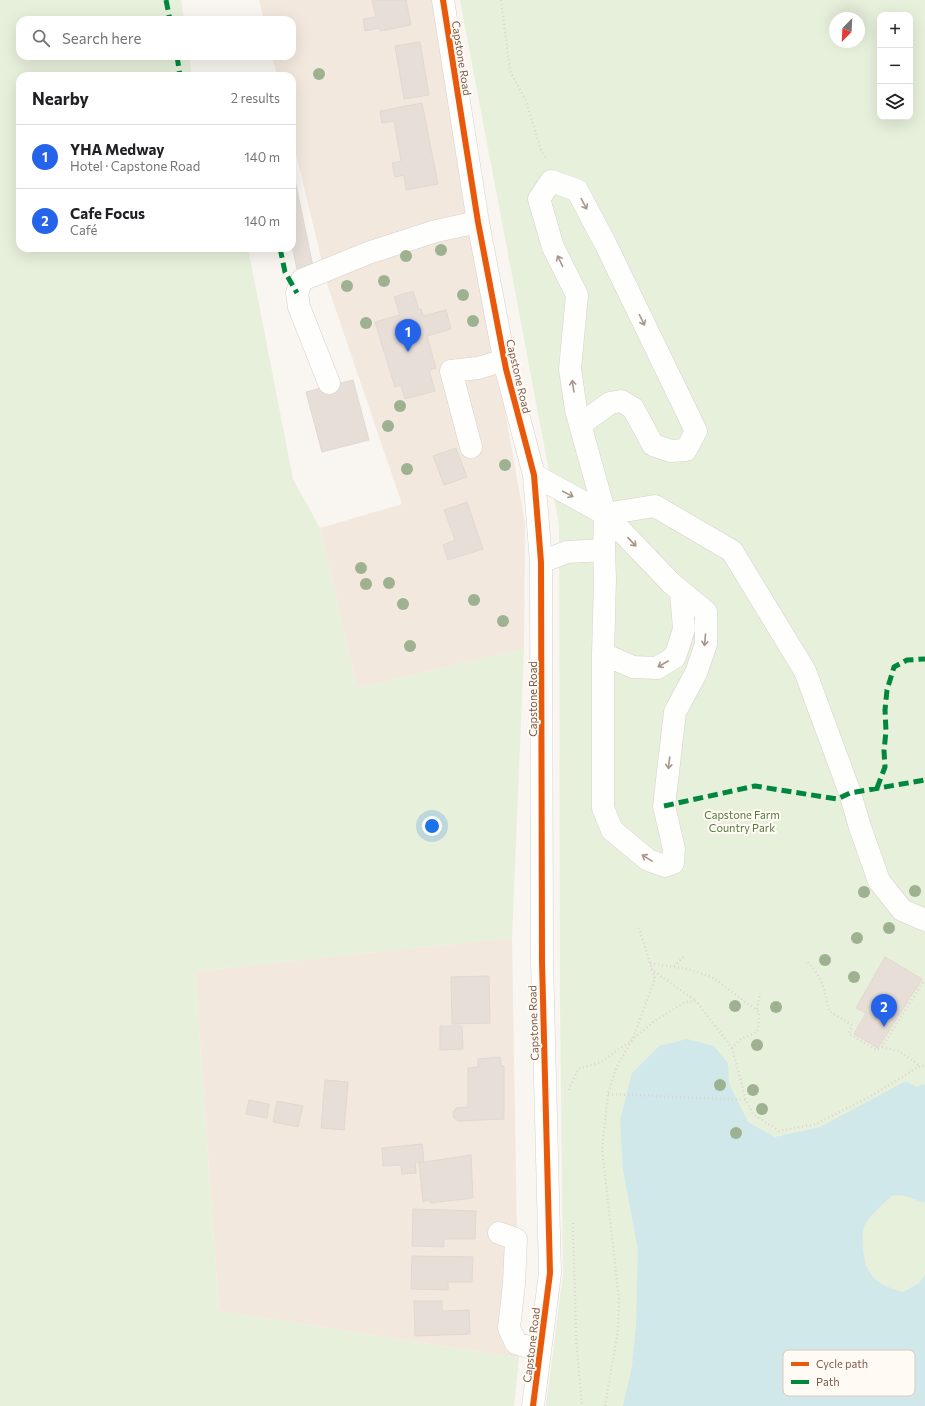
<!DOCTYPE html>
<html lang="en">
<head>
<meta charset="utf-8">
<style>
	body { margin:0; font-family:Commissioner,sans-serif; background:#f6f6f6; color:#202124 }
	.controls { position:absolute; right:12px; top:12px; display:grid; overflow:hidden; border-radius:8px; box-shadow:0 4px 16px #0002 }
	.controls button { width:36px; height:36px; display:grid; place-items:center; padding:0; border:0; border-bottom:1px solid #e0e0e0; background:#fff; color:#202124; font:20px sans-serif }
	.compass { position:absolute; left:829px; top:12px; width:36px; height:36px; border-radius:50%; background:#fff; box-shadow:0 4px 16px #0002; rotate:204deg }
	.you { position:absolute; left:432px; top:826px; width:14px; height:14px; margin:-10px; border:3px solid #fff; border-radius:50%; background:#1a73e8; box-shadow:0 0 0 6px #1a73e833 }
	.badge { display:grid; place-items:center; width:26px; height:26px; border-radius:50%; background:#2563eb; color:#fff; font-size:13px; font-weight:700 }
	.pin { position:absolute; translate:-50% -33px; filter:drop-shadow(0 1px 2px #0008) }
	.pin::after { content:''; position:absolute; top:21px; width:14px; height:12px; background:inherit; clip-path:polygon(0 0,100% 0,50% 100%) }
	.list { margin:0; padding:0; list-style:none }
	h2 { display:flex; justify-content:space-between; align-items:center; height:52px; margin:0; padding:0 16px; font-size:17px }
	h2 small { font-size:13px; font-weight:400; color:#757577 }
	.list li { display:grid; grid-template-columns:26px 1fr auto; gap:12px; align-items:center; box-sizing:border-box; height:64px; padding:0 16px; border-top:1px solid #e0e0e0 }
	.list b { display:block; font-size:15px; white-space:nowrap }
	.list p { margin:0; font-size:13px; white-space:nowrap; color:#757577 }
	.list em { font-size:13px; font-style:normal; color:#757577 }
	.icon { flex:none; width:22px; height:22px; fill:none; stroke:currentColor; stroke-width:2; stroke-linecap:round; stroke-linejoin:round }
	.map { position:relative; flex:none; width:925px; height:1406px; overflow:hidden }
	.search { position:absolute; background:#fff; box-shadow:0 4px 16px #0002; left:16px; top:16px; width:280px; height:44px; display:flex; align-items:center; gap:10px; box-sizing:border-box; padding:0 14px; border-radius:12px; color:#757577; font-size:15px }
	.panel { position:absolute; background:#fff; box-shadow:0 4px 16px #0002; left:16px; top:72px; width:280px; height:180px; border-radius:12px }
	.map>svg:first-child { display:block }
	.residential { fill:#f2e8de }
	.green { fill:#e7f0db; fill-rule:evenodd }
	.water { fill:#d0e8ea }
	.building { fill:#e6ded7; stroke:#e2d8d2 }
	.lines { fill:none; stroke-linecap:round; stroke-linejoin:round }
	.minor-casing { stroke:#d7d1cb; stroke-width:23 }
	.path { stroke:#dcd5d0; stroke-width:2.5; stroke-dasharray:1 3; stroke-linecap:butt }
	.minor { stroke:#fefefd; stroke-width:22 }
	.quiet { stroke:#00873e; stroke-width:5; stroke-dasharray:10 5; stroke-linecap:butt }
	.cycleway-casing { stroke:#fffaf3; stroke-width:8 }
	.cycleway { stroke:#e8590c; stroke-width:6 }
	.tree { fill:#9eb190 }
	.oneway { stroke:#a8958b }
	.labels { text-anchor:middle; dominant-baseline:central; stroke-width:4; stroke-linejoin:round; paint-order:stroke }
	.street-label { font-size:11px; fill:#7a5c4d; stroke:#fffaf3 }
	.park-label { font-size:11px; fill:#537a41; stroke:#fffaf3 }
	.key { fill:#fffaf3; stroke:#d7cbc1; stroke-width:1 }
	.key-label { font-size:11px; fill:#7a5c4d }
</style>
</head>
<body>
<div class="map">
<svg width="925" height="1406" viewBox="0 0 925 1406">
	<rect width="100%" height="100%" fill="#f9f5f0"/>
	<path class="residential" d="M259 0H433L456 136 525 523 524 649 357 688 320 528 402 504 328 287 292 137V76H277L272 56H292V20H264Z
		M512 938 519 1358 219 1311 195 971Z"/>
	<path class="green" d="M0 0H181L184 20H20V56H189L192 76H20V248H248L293 479 320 528 357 688 524 649 512 938 195 971 219 1311 519 1358 514 1406H0Z
		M460 0H925V1406H546L563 1274 560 1000 559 524ZM880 15H910V117H880ZM835 18H859V42H835Z"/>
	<path class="water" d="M687 1039 714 1046 728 1063 729 1083 748 1122 775 1137 820 1127 906 1081 916 1087 925 1084V1203L906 1196 893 1195C886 1201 867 1218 864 1227 862 1231 863 1240 863 1245 864 1275 876 1285 903 1292L919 1283 925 1275V1406H623L632 1366 636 1324 638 1250 623 1170 620 1121 632 1073 659 1046Z"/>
	<path class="building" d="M372 0H406L411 25 380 31 379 28 365 31 363 19 376 17Z
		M420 42 429 95 404 99 395 46Z
		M422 103 438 184 406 190 404 175 395 177 392 163 401 161 394 121 382 123 380 111Z
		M292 166 314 271 298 274 292 246Z
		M413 291 419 310 421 309 423 316 446 310 451 329 427 336 436 368 429 370 435 391 405 399 401 385 395 387 375 322 400 315 394 297Z
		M353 380 369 440 322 452 306 392Z
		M456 448 467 477 444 485 433 456Z
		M467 502 483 549 448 560 443 545 455 540 444 510Z
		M885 957 922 979 878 1048 854 1034 866 1013 856 1008Z
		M489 976 490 1023 452 1024 451 977Z
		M440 1026H462L463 1049 440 1050Z
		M500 1057 501 1065 504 1066V1119L458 1121 454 1118 453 1113 456 1108 468 1107V1068L478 1067V1059Z
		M325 1080 348 1082 344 1130 321 1128Z
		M249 1100 269 1104 267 1118 246 1114Z
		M277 1101 303 1106 298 1127 273 1122Z
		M422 1144 424 1162 415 1163 416 1173 402 1174 401 1165 383 1166 382 1148Z
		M471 1155 473 1198 430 1203V1199L423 1202 419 1163Z
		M413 1209 476 1211 475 1239H444V1247L412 1246Z
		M412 1256 473 1257 472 1282H448V1290L411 1289Z
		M414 1301H442V1311L469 1310 470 1334 415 1336Z"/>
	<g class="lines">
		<g class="minor-casing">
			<path id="minor" d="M443 0 478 222 506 369 534 475 541 562 542 961 550 1273 533 1406
				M329 383 299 307 297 293 302 280 368 253 436 231 478 222
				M581 424 610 403 621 401 633 408 653 445 671 451 686 450 696 431 606 245 577 190 551 181 539 199 553 247 577 295 570 369 576 410 605 514 671 583 706 612V644L696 673 675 712 664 806 674 849 673 863 665 866 648 860 612 830 603 808V654L605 579 604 550
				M471 447 451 371 478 368 505 360
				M534 475 605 514 604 550 567 552 541 562
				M605 514 655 506 732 551 805 671 850 793 860 827 879 881 902 910 925 920
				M603 654 633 667 657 668 675 657 684 629 681 592
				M499 1233 516 1239 514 1284 509 1328 516 1343 540 1351"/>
		</g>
		<path class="path" d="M501 0 510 71 526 101 541 150 546 159
			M808 962C823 979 824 989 829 1011L852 1025 849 1034 876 1050 882 1047 923 982 925 983
			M674 966 685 956
			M651 969 696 1001
			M757 1009 760 993
			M882 1047 899 1051 920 1066
			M732 1048 746 1100 753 1114 779 1131 816 1124 869 1097 920 1066H925
			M569 1090 578 1069 601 1062 632 1040 656 1020 685 1002 696 1001 732 1048 741 1039 757 1032 759 1023V1012L712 977 688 969 649 963
			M608 1094 746 1100
			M573 1223 576 1338 582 1406
			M605 1406 618 1330 619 1299 602 1149 608 1094 616 1068 632 1040 655 979 639 928"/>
		<use href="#minor" class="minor"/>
		<path class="quiet" d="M166 0 170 20
			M177 56 180 76
			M280 248 285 272 297 293
			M877 788 885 767 884 751 886 731 885 710 887 690 894 667 907 660 925 659
			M664 806 755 786 837 799 850 793 925 780"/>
		<g class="cycleway-casing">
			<path id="cycleway" d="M443 0 478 222 506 369 534 475 541 562 542 961 550 1273 533 1406"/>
		</g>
		<use href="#cycleway" class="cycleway"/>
	</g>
	<g class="tree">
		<circle cx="319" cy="74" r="6"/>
		<circle cx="441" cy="250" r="6"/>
		<circle cx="406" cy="256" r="6"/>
		<circle cx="384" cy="281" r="6"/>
		<circle cx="347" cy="286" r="6"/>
		<circle cx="463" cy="295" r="6"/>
		<circle cx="473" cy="321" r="6"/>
		<circle cx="366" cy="323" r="6"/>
		<circle cx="400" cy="406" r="6"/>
		<circle cx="388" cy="426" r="6"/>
		<circle cx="505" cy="465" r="6"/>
		<circle cx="407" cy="469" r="6"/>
		<circle cx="361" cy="568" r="6"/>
		<circle cx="389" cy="583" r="6"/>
		<circle cx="366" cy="584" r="6"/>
		<circle cx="474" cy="600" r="6"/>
		<circle cx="403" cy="604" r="6"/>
		<circle cx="503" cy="621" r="6"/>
		<circle cx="410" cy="646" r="6"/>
		<circle cx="915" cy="891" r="6"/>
		<circle cx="864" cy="892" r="6"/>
		<circle cx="889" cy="928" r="6"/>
		<circle cx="857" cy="938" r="6"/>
		<circle cx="825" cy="960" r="6"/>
		<circle cx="854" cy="977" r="6"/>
		<circle cx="735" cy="1006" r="6"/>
		<circle cx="776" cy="1007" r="6"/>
		<circle cx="757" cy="1045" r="6"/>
		<circle cx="720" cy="1085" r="6"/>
		<circle cx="753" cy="1090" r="6"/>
		<circle cx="762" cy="1109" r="6"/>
		<circle cx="736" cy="1133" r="6"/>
	</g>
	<defs><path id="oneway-shaft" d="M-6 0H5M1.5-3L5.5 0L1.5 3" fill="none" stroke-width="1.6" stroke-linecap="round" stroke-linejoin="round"/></defs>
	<g class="oneway">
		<use href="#oneway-shaft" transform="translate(584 204) rotate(62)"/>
		<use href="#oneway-shaft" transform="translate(560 261) rotate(-116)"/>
		<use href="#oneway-shaft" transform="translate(642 320) rotate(64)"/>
		<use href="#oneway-shaft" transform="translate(573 386) rotate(-99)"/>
		<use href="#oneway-shaft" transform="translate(568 494) rotate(28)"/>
		<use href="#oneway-shaft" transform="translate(632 542) rotate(47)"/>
		<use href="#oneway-shaft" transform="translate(705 640) rotate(95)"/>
		<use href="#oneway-shaft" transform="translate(663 664) rotate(150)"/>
		<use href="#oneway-shaft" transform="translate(669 763) rotate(97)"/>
		<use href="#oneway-shaft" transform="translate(647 858) rotate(-148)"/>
	</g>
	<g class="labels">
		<g class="street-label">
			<text transform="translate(462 58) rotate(81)">Capstone Road</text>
			<text transform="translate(519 376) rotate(77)">Capstone Road</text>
			<text transform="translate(532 699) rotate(-90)">Capstone Road</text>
			<text transform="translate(533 1023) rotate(-92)">Capstone Road</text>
			<text transform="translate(531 1345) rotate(-83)">Capstone Road</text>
		</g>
		<g class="park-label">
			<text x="742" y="814">Capstone Farm<tspan x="742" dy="13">Country Park</tspan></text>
		</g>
	</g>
	<rect x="783" y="1350" width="132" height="46" rx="6" class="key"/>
	<rect x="791" y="1362" width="18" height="4" fill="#e8590c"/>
	<rect x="791" y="1380" width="18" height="4" fill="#00873e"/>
	<g class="key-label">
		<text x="816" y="1368">Cycle path</text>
		<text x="816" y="1386">Path</text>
	</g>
</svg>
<div class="controls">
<button>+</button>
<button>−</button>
<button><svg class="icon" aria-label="layers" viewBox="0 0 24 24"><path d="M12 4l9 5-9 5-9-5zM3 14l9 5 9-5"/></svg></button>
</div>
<svg class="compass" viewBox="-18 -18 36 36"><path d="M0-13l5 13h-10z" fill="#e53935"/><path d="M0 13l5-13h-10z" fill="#757577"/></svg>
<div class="you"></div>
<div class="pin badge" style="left:408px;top:352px">1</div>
<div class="pin badge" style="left:884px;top:1027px">2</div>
<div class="search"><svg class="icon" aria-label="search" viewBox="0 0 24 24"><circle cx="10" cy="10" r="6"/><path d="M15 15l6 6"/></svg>Search here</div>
<section class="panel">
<h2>Nearby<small>2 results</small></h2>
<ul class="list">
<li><span class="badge">1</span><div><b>YHA Medway</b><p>Hotel · Capstone Road</p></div><em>140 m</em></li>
<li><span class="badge">2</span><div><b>Cafe Focus</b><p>Café</p></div><em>140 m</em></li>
</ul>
</section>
</div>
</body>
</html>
